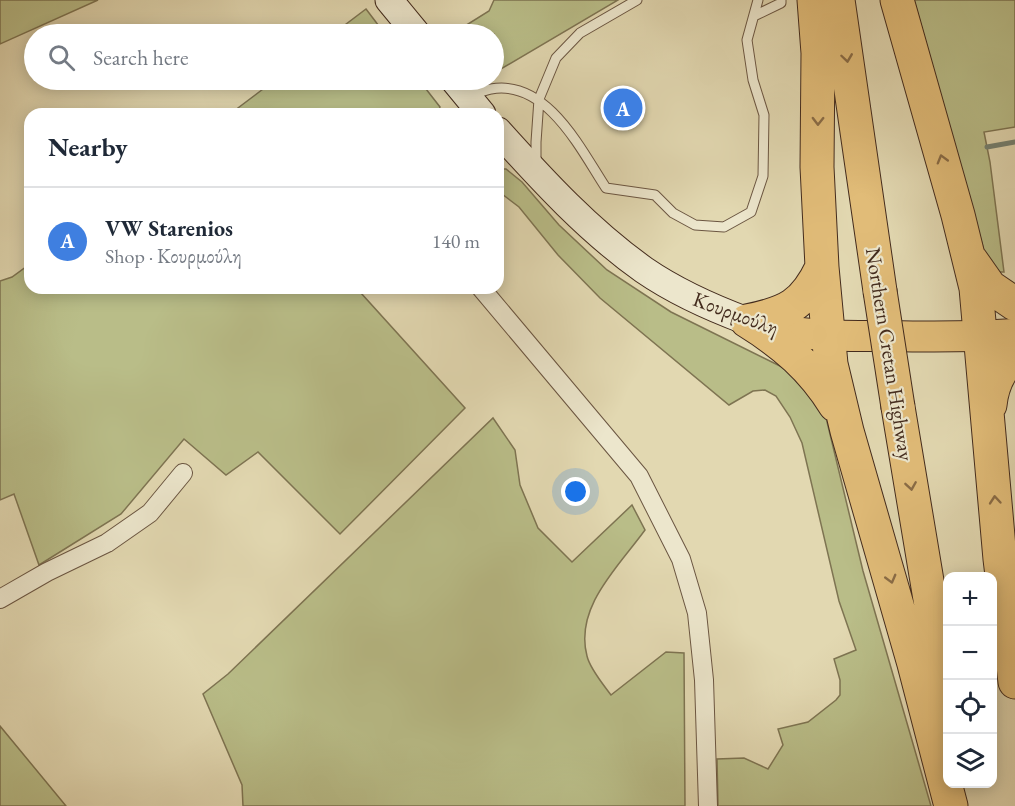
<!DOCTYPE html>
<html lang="en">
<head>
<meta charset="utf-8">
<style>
	body { margin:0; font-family:"EB Garamond",serif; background:#f6f6f7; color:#1f2937 }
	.controls { position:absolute; right:18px; bottom:18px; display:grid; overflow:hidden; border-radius:12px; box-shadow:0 3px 15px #0003 }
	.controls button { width:54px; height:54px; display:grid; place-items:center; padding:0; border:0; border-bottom:2px solid #e0e1e3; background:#fff; color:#1f2937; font:30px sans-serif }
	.you { position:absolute; left:576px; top:492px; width:21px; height:21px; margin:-15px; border:4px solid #fff; border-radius:50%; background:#1a73e8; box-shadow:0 0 0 9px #1a73e833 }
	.badge { display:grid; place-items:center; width:39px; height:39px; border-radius:50%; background:#8f2418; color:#fff; font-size:20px; font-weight:700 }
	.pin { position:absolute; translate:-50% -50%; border:3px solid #fff; box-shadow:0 2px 6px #0006 }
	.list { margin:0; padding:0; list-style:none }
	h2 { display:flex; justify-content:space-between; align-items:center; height:78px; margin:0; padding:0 24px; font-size:26px }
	h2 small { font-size:20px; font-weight:400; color:#747a83 }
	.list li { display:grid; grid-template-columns:39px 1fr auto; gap:18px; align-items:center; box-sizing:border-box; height:108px; padding:0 24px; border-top:2px solid #e0e1e3 }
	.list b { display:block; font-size:22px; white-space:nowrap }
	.list p { margin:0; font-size:20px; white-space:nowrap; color:#747a83 }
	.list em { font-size:20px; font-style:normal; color:#747a83 }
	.icon { flex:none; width:33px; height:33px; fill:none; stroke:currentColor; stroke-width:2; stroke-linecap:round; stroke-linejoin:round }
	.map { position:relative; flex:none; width:1015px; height:806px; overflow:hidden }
	.search { position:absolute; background:#fff; box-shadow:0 3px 15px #0003; left:24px; top:24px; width:480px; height:66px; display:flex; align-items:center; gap:15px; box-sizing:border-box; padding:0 21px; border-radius:33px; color:#747a83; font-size:22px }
	.panel { position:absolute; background:#fff; box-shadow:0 3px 15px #0003; left:24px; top:108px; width:480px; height:186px; border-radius:18px }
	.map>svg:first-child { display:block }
	.green { fill:#b9bd88; stroke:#7e7452; stroke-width:1.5 }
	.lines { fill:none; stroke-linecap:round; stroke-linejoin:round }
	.stream { stroke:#748172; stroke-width:5 }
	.lane-casing { stroke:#6b5642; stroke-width:11 }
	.street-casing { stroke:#6b5642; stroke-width:20 }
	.secondary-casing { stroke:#432b1d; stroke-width:29 }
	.primary-casing { stroke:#432b1d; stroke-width:32 }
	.highway-casing { stroke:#432b1d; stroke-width:35 }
	.lane { stroke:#ece6cc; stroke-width:9 }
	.street { stroke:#ece6cc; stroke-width:18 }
	.secondary { stroke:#ece6cc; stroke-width:27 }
	.primary { stroke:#e1bc78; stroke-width:30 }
	.highway { stroke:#e1bc78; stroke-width:33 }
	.highway-bridge-casing { stroke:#432b1d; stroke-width:35; stroke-linecap:butt }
	.highway-bridge { stroke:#e1bc78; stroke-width:33 }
	.oneway { stroke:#8a6c46 }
	.labels { text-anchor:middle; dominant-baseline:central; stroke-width:4.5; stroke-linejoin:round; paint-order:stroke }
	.street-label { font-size:21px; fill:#432b1d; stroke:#ece6cc }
</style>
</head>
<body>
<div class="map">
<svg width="1015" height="806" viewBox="0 0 1015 806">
	<rect width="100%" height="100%" fill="#e2d8b1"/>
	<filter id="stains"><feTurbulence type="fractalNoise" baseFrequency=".00333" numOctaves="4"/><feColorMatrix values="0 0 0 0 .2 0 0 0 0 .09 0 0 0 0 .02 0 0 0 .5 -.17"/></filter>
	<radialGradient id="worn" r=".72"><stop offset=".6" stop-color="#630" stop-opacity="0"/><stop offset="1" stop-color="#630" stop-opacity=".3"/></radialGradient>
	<path class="green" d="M0 0H98L0 44Z
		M494 0H618L494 73V34H452L489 11Z
		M914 0H1015V127L984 132 990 162 1004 272H990Z
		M366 9 385 34H333Z
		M275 80H419L440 107 438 114H230Z
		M498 169H506L522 182 559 225 607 270 671 312 786 369 822 401 863 571 931 806H718L717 759 744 758 768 769 783 745 778 729 808 722 836 700 840 695V680L834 659 856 650 839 601 802 443 790 417 776 396 765 390 753 391 729 405 600 298 558 255 519 207 498 191Z
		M30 264V288H348L360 292 465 408 340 534 258 452 226 475 184 439 121 514 39 565 14 494 0 500V281L12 277Z
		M493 418 515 450 520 485 538 528 572 562 632 505 645 530C619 566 574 607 587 656 590 669 603 684 611 695L666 652 684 653 685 806H243L242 785 203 694 228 674Z
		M0 726 66 806H0Z"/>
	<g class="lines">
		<path class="stream" d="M987 147 1015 142"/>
		<g class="lane-casing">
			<path id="lane" d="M754 16 781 3V0
				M470 96C477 94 484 90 491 89 547 79 581 150 606 188L655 195 673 213 695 225 724 227 751 212 763 176 764 115 753 80 747 40 758 0
				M536 164V142L539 99 556 58 580 33 637 0"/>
		</g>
		<g class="street-casing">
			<path id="street" d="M481 288 639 476 681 559 697 613 704 680 708 806
				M0 599 47 572 107 543 150 513 183 473"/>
		</g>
		<g class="secondary-casing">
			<path id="secondary" d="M389 0 417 34
				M454 80 482 114
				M498 131C543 181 589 231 644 270 676 292 712 308 747 321"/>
		</g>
		<g class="primary-casing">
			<path id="primary" d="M753 323C798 337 843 336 890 336 932 337 973 337 1015 334"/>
		</g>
		<g class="highway-casing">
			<path id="highway" d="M814 0 818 53 817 167 822 267 831 364 847 431 914 664 951 806
				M838 0 880 291
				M897 0 958 215 976 288 1000 559 1015 682
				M971 260 990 287 1015 304
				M747 321C784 344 812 368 835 405
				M747 321C787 313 804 305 822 267
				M990 405C992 385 1000 368 1015 355
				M898 407 948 707"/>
		</g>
		<use href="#lane" class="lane"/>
		<use href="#street" class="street"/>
		<use href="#secondary" class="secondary"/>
		<use href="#primary" class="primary"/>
		<use href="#highway" class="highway"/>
		<g class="highway-bridge-casing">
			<path id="highway-bridge" d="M880 291 898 407"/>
		</g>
		<use href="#highway-bridge" class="highway-bridge"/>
	</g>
	<defs><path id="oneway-chevron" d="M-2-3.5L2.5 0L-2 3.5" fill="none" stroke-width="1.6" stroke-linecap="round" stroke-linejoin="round" transform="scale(1.5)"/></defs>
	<g class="oneway">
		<use href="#oneway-chevron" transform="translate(847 58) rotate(82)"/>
		<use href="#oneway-chevron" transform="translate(818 121) rotate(91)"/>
		<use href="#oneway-chevron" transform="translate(942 159) rotate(-106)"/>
		<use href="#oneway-chevron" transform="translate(911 486) rotate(81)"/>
		<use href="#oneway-chevron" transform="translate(995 500) rotate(-95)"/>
		<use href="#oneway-chevron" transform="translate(891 579) rotate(75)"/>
	</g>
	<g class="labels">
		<g class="street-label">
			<text transform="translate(736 313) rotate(20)">Κουρμούλη</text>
			<text transform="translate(890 354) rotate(81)">Northern Cretan Highway</text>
		</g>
	</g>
	<rect width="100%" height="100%" filter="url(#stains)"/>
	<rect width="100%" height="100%" fill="url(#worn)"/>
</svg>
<div class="controls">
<button>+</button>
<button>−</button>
<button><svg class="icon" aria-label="locate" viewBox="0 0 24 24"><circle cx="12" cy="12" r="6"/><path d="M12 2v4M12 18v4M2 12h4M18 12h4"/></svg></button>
<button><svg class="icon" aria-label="layers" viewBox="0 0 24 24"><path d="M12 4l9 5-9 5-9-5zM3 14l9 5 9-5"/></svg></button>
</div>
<div class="you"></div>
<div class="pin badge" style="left:623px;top:108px;background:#3f7fe0">A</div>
<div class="search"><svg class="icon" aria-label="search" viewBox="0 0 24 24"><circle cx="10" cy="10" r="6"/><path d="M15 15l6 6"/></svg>Search here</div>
<section class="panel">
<h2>Nearby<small></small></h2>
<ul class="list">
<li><span class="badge" style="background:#3f7fe0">A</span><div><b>VW Starenios</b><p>Shop · Κουρμούλη</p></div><em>140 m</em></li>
</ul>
</section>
</div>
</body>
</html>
